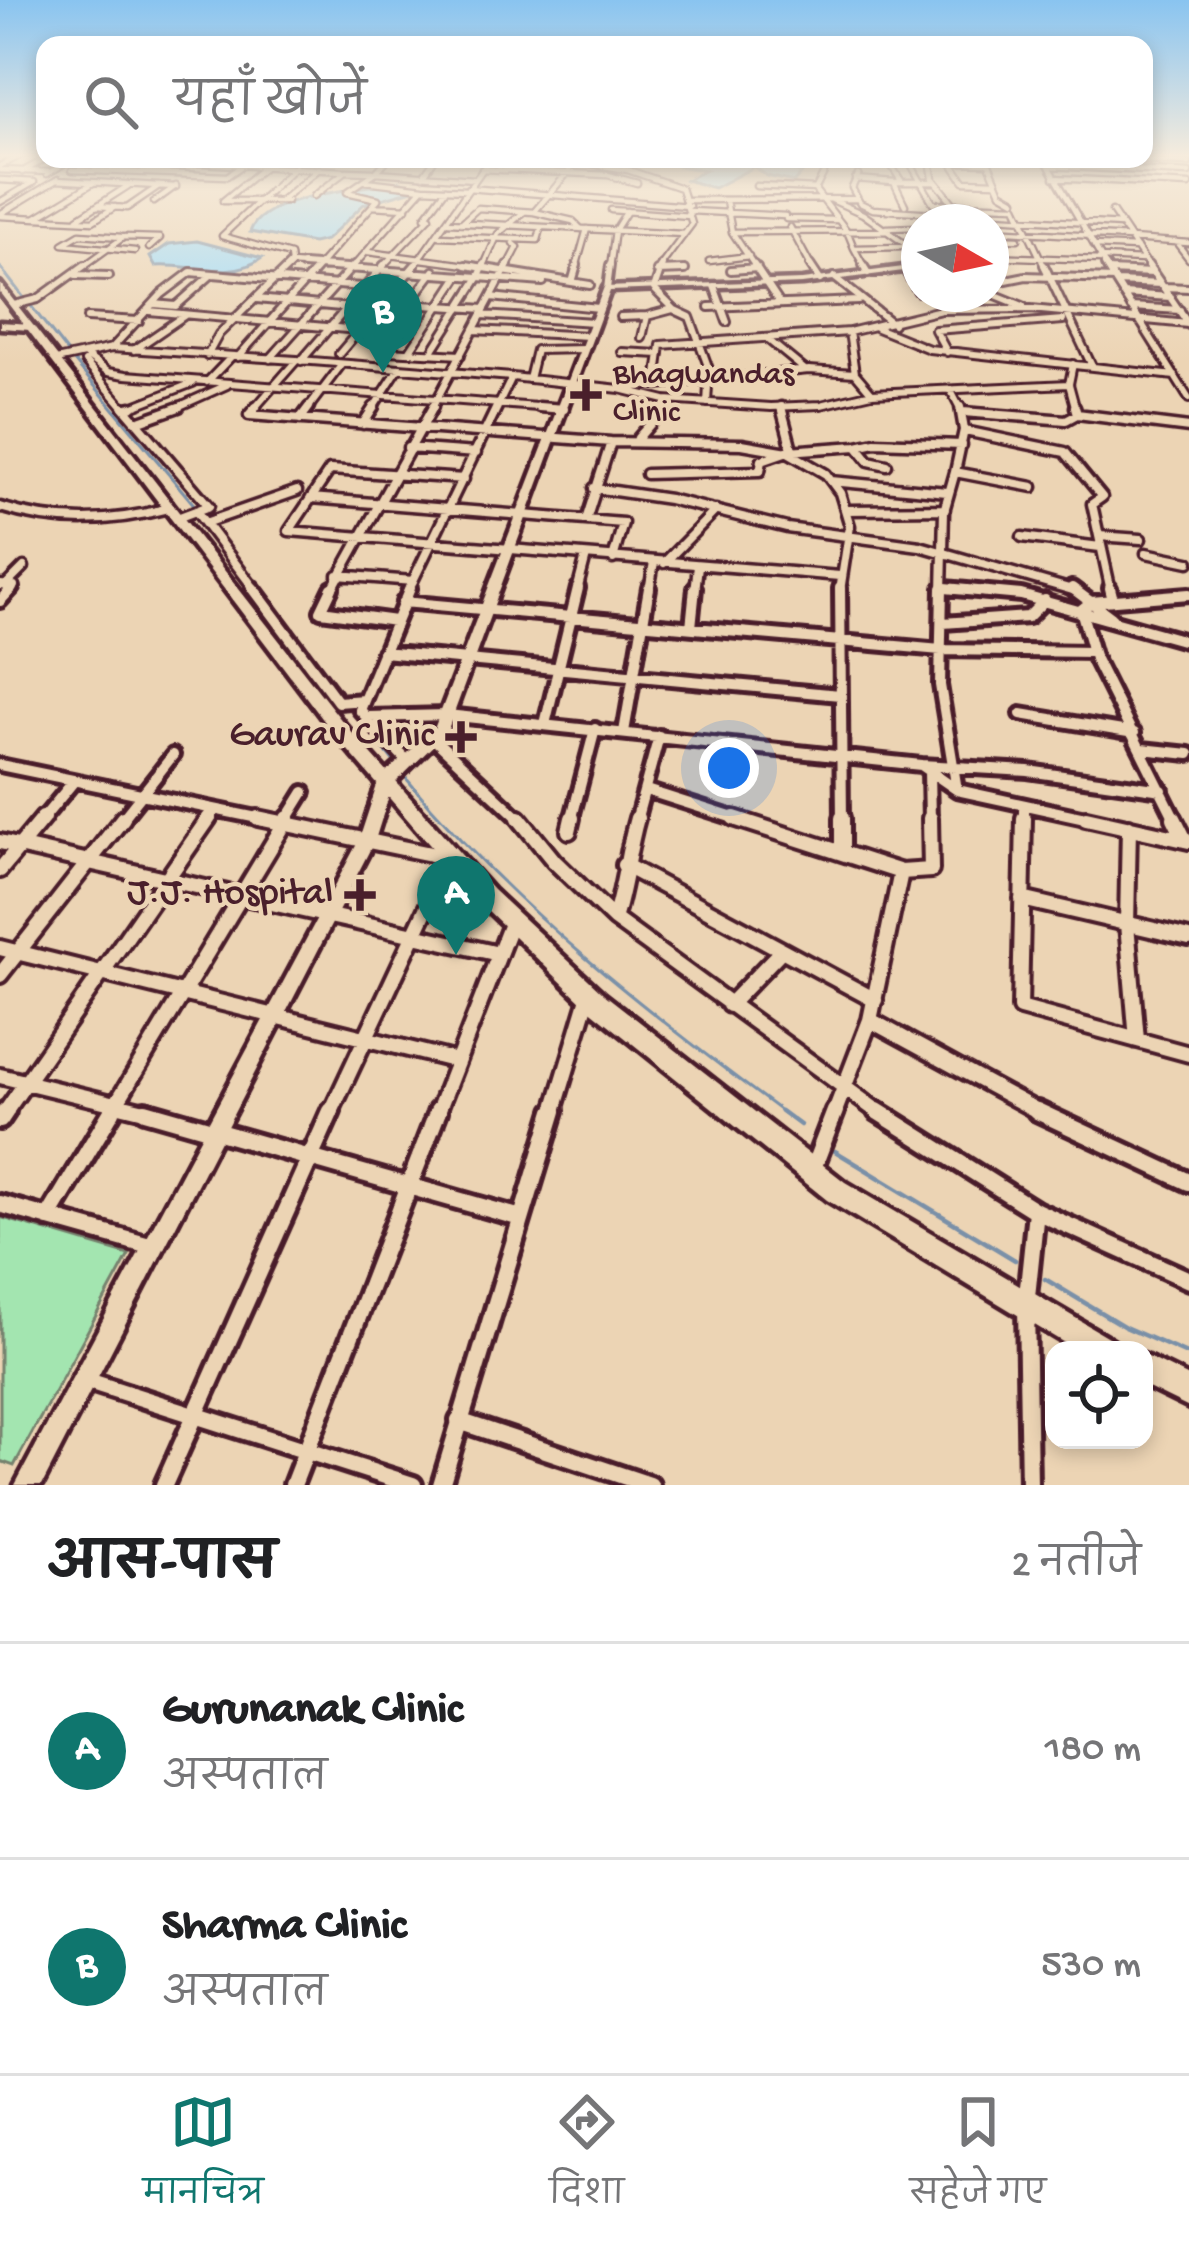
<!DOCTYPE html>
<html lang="hi">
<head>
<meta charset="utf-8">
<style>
	body { margin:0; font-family:"Gochi Hand","Playpen Sans Deva",sans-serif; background:#f2f2f2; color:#202124 }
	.controls { position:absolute; right:36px; bottom:36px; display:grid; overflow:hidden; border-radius:24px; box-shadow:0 6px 18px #0003 }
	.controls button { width:108px; height:108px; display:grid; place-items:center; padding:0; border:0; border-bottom:3px solid #e0e0e0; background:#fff; color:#202124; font:60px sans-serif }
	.compass { position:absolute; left:901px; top:204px; width:108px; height:108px; border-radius:50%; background:#fff; box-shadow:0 6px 18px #0003; rotate:99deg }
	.you { position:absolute; left:729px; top:768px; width:42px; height:42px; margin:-30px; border:9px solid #fff; border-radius:50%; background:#1a73e8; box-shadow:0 0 0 18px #1a73e833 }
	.badge { display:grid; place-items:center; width:78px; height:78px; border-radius:50%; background:#0f766e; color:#fff; font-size:39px; font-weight:700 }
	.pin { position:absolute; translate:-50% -99px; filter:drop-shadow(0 3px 6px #0008) }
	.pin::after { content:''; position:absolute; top:63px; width:42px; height:36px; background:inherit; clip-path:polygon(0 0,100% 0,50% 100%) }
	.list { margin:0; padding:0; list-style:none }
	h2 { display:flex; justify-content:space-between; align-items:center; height:156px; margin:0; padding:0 48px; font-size:51px }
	h2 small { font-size:39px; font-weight:400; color:#757577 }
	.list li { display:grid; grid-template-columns:78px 1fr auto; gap:36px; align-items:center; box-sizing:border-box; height:216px; padding:0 48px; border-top:3px solid #e0e0e0 }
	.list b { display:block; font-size:45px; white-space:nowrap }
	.list p { margin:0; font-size:39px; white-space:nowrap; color:#757577 }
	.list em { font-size:39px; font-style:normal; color:#757577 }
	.icon { flex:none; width:66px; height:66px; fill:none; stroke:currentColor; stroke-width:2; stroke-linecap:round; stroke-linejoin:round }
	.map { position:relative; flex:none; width:1189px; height:1485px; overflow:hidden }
	.search { position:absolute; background:#fff; box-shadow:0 6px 18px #0003; left:36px; right:36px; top:36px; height:132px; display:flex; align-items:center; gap:30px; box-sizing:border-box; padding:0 42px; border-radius:24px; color:#757577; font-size:45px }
	.sheet { height:588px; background:#fff }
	nav { display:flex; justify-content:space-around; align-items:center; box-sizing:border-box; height:168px; border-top:3px solid #e0e0e0; background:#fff; font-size:33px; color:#757577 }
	nav a { display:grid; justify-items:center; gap:6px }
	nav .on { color:#0f766e }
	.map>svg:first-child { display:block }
	.green { fill:#a3e5b0; stroke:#76826e; stroke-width:3 }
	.water { fill:#9adbfc; stroke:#7a90a8; stroke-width:3 }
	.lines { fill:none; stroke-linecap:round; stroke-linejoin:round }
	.stream-far1 { stroke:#7a90a8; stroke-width:3 }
	.stream { stroke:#7a90a8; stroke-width:4.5 }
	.street-far5-casing { stroke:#4a1f2b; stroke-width:9 }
	.street-far4-casing { stroke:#4a1f2b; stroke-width:12 }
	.street-far3-casing { stroke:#4a1f2b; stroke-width:15 }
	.street-far2-casing { stroke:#4a1f2b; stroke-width:20 }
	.street-far1-casing { stroke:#4a1f2b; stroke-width:22 }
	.street-casing { stroke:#4a1f2b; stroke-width:26 }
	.secondary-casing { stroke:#4a1f2b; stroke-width:9 }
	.highway-casing { stroke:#4a1f2b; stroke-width:9 }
	.street-far5 { stroke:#ecd4b4; stroke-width:4.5 }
	.street-far4 { stroke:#ecd4b4; stroke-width:6 }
	.street-far3 { stroke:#ecd4b4; stroke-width:8 }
	.street-far2 { stroke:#ecd4b4; stroke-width:10 }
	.street-far1 { stroke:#ecd4b4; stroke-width:14 }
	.street { stroke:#ecd4b4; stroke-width:16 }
	.secondary { fill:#ecd4b4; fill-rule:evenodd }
	.highway { fill:#ecd4b4; fill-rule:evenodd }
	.poi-dot { fill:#4a1f2b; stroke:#ecd4b4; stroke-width:4.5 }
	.labels { text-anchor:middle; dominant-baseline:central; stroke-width:9; stroke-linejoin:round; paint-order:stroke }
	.far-poi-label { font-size:33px; fill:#4a1f2b; stroke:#ecd4b4; text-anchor:start }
	.poi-label { font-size:39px; fill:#4a1f2b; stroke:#ecd4b4; text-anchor:end }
</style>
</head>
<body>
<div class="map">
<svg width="1189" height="1485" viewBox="0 0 1189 1485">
	<rect width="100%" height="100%" fill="#ecd4b4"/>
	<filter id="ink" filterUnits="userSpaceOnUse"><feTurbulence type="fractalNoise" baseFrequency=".00833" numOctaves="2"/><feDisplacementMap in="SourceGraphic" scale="24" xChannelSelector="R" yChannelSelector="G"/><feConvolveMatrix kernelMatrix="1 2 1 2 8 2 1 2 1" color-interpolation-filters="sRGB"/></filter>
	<g filter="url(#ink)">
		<path class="green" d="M0 1217 129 1255 14 1466 0 1461Z"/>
		<path class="water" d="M676 159H766L769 164 802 173 794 182 767 176 754 167 714 188 686 180 705 170 677 166Z
			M400 181 416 189 364 204 326 240 313 243 250 232C262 194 365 189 400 181Z
			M197 241 262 258C231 281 190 263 155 266L150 257 169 244Z"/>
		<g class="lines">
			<path class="stream-far1" d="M0 267 24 298
				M28 302 67 352
				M73 360 196 507
				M311 658 343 697
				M349 705 395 763
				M405 777C515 909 647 1012 785 1114"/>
			<path class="stream" d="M781 1111 800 1125
				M835 1151 1015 1260
				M1045 1279 1125 1327 1189 1355"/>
			<g class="street-far5-casing">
				<path id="street-far5" d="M274 159 223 201H287
					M274 159H297
					M388 159 376 172 475 179
					M467 159 489 160
					M560 159 628 170 681 188 692 224 659 268
					M887 159 902 182
					M908 159 933 203 1016 206 1045 268
					M930 159 933 178 954 204
					M987 159 1001 192 1015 200
					M1045 159 1107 268
					M1102 159 1189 163
					M830 161 815 190 847 231 854 248
					M931 161 988 163
					M183 162 344 171
					M790 162 838 166
					M951 162 964 181 996 182
					M0 166 23 154
					M1049 166 1189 173
					M482 169 608 175 637 183
					M0 170 50 172
					M72 170 227 176 252 159
					M22 172 45 159
					M148 172 167 159
					M47 174 72 159
					M858 175 852 188 860 203 873 209 1121 225
					M423 176 435 159
					M1054 178 1189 185
					M855 179 894 182
					M0 180 34 182 0 202
					M56 180 176 187
					M366 181 423 188
					M756 186 816 189
					M468 188 689 206
					M314 196 346 171 373 172
					M687 200 856 199
					M832 200 863 214 919 254
					M280 201 319 169
					M726 201 732 232 756 268
					M154 202 176 186
					M905 205 894 182H935
					M97 206 127 208 159 186
					M372 206 378 199 347 192 376 172
					M611 210 690 216
					M690 211 785 216
					M1112 211 1150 268
					M534 212 573 221 581 229
					M0 214 58 179
					M0 216 93 221 115 207
					M37 217 93 183
					M425 217 446 189
					M78 218 128 186
					M786 219 837 220
					M448 222 684 234
					M461 223 478 208 534 212 570 170
					M790 227 812 268
					M886 228 919 227
					M991 230 1130 238
					M732 232 890 231
					M439 236 538 240 541 229
					M122 237 80 234 63 244 135 251
					M991 238 1018 239
					M1131 239 1189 243
					M1176 242 1189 259
					M1094 246 1137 248
					M368 252 490 268
					M991 256 1102 260
					M1101 258 1144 260
					M709 261 749 256
					M291 264 290 255 222 236 295 167
					M81 268 124 237 160 238 149 248
					M287 268 291 264 346 268
					M317 268 372 206 407 208
					M352 268 423 188 467 190
					M381 268 430 217
					M413 268 490 159
					M483 268 498 234 524 212
					M507 268 518 247 513 243
					M576 268 587 229
					M610 268 615 230 627 211
					M865 268 854 248 904 247"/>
			</g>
			<g class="street-far4-casing">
				<path id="street-far4" d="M303 265 479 277 431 353
					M466 265 590 285
					M484 265 479 277 543 282
					M662 265 654 289 675 310 690 317 709 369 707 403
					M754 265 780 304
					M810 265 820 280
					M863 265 868 273
					M1044 265 1092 366
					M1105 265 1189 399
					M1148 265 1189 325
					M904 269 918 292
					M731 270 757 268
					M434 271 409 304 485 309
					M657 271 685 270
					M1109 271 1153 273
					M76 275 109 276
					M834 277 893 324
					M573 279 577 265
					M1116 282 1161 284
					M991 283 1026 276 1114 279
					M714 286 727 322
					M1164 287 1189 288
					M607 289 610 265
					M991 293 1023 306
					M1123 294 1171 297
					M491 297 508 265
					M257 299 403 313
					M154 304 176 306 211 275
					M14 305 38 299 85 265
					M709 307 858 301
					M1131 307 1180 310
					M944 309 966 294
					M149 311 402 334
					M482 315 594 322
					M620 317 647 316
					M87 318 139 321
					M877 328 929 349 1175 376
					M474 330 589 336
					M849 332 855 373 872 393
					M642 338 647 316 673 309
					M766 338 805 370
					M112 348 162 294 191 272 418 292
					M134 350 185 315
					M388 351 461 355
					M409 352 459 276
					M622 352 660 354
					M947 352 935 330 1063 320
					M84 354 108 372 126 375 564 409
					M339 354 415 265
					M207 356 219 334 290 265
					M238 357 320 265
					M270 359 354 265
					M56 360 112 348 312 361 512 377 620 389 665 400 771 407 821 405 872 393 1069 384 1073 364
					M301 361 384 265
					M85 362 126 410
					M529 379 536 350 585 349
					M207 382 231 357
					M656 383 661 345 849 332 941 310 1031 309 1188 324
					M1069 384 1076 410
					M625 388 809 370 855 373
					M951 391 961 410
					M126 409 193 383
					M171 410 227 385
					M253 410 296 361
					M307 410 342 364
					M372 410 399 368
					M431 410 491 297 599 308
					M496 410 512 377
					M662 410 670 401"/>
			</g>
			<g class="street-far3-casing">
				<path id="street-far3" d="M124 407 209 506 177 518
					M256 407 249 415 611 442 742 444 788 452 826 474 840 493 850 526 840 591
					M539 407 564 409
					M781 407 792 449 788 451
					M126 409 131 407
					M963 412 1066 420 1077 414 1075 407
					M1077 414 1189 428
					M300 419 309 407
					M137 422 179 407
					M363 424 374 407
					M965 431 1065 452 1102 497 1092 504 1099 536
					M638 438 665 407
					M857 446 875 442 962 445
					M408 448 476 453
					M955 472 964 430 960 407
					M646 474 760 471 762 460 788 451 857 446 869 461 887 465
					M464 479 330 470 289 531 840 576
					M831 481 947 492
					M594 488 669 499 787 528 920 546 1076 591
					M311 498 623 523 613 559
					M0 507C57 525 111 523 169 508
					M847 510 945 509
					M196 511 256 591
					M586 520 611 442
					M205 523 297 491
					M1022 537 1100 547
					M1146 553 1189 562
					M664 563 716 510
					M338 575 413 581
					M0 585 14 586 9 591
					M6 585 24 567
					M944 588 978 591
					M331 591 433 407
					M408 591 497 407
					M577 591 586 556
					M649 591 654 562
					M695 591 698 566
					M942 591 944 511 955 472 1033 487
					M1111 591 1099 536 1141 539"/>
			</g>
			<g class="street-far2-casing">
				<path id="street-far2" d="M253 588 338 702 364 700
					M332 588 321 611 395 621
					M840 588 842 821
					M942 588 940 685 957 790
					M945 588 1021 595 1189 642
					M1072 588 1112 618
					M1110 588 1113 600
					M0 601 12 588
					M403 602 941 650 1093 652
					M943 623 1028 617 1045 600
					M691 627 695 588
					M383 652 840 695
					M1021 714 1134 733
					M369 717 447 715 921 765 957 790 1099 821
					M545 724 578 588
					M624 732 649 588
					M434 739 522 821
					M1142 749 1189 754
					M408 762 360 710 410 588
					M0 765 272 821
					M921 765 1028 771 1162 790
					M929 771 930 821
					M646 790 743 821
					M41 821 74 781
					M121 821 173 755
					M207 821 215 810
					M286 821 304 792
					M571 821 595 729
					M636 821 659 736
					M1024 821V805
					M1176 821 1095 659 1081 610 1091 602 1189 594"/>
			</g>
			<g class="street-far1-casing">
				<path id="street-far1" d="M258 818 450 858 330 1114
					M519 818 554 861 614 919
					M637 818C627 853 625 885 614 919L881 1114
					M734 818 901 872 931 870 930 818
					M842 818V851
					M1024 818 1020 1008 1189 1054
					M1086 818 1189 841
					M1174 818 1185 840
					M1129 827 1127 924 1137 1040
					M569 831 572 818
					M0 842 499 954
					M624 865 875 1000
					M0 870 43 818
					M1022 899 1189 938
					M0 948 457 1061
					M0 975 123 818
					M729 1005 782 950
					M870 1020 1043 1114
					M0 1076 157 1114
					M4 1114 209 818
					M110 1114 288 818
					M437 1114 512 921
					M553 1114 588 998
					M834 1114 870 1020 901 872"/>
			</g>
			<g class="street-casing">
				<path id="street" d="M145 1111 521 1218
					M877 1111 1036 1211 1189 1280
					M1037 1111 1189 1182
					M0 1120 6 1111
					M812 1171 835 1111
					M0 1204 153 1247
					M48 1218 112 1111
					M85 1380 413 1485
					M459 1421 650 1485
					M164 1485 331 1111
					M293 1485 438 1111
					M441 1485 554 1111
					M1029 1485 1026 1306 1036 1211"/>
			</g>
			<g class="secondary-casing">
				<path id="secondary" d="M919 265V269L802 284 610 291 447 732 392 786 375 840 42 1485H15L359 840 379 779 434 729 604 287 802 280Z
					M0 322 31 324 35 327 31 330 0 328Z"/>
			</g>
			<g class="highway-casing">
				<path id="highway" d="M0 283 346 726 493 890 604 994 845 1182 1113 1340 1117 1350H1076L827 1200 588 1008 479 902 334 734 0 293Z
					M1144 1355 1189 1377V1408L1144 1386Z"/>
			</g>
			<use href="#street-far5" class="street-far5"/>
			<use href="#street-far4" class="street-far4"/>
			<use href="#street-far3" class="street-far3"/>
			<use href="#street-far2" class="street-far2"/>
			<use href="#street-far1" class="street-far1"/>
			<use href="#street" class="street"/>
			<use href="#secondary" class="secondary"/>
			<use href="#highway" class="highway"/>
		</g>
	</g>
	<linearGradient id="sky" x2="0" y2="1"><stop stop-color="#89c4f0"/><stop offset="0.43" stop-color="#f6ecdd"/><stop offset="1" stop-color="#f6ecdd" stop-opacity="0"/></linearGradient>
	<rect width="1189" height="362" fill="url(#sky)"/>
	<g class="poi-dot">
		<path d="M580 377h12v12h12v12h-12v12h-12v-12h-12v-12h12z"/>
		<path d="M455 719h12v12h12v12h-12v12h-12v-12h-12v-12h12z"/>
		<path d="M354 877h12v12h12v12h-12v12h-12v-12h-12v-12h12z"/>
	</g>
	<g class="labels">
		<g class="far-poi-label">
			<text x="613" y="376">Bhagwandas<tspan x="613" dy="38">Clinic</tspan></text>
		</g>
		<g class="poi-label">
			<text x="434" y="737">Gaurav Clinic</text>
			<text x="333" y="895">J.J. Hospital</text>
		</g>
	</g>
</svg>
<div class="controls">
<button><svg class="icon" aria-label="locate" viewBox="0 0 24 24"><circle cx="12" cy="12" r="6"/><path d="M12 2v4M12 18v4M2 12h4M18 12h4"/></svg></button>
</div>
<svg class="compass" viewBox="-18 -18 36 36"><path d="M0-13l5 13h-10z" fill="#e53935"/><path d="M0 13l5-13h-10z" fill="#757577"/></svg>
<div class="you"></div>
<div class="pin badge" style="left:456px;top:955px">A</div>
<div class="pin badge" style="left:383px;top:373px">B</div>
<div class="search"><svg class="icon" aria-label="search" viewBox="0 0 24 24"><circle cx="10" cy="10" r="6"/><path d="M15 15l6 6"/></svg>यहाँ खोजें</div>
</div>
<section class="sheet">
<h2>आस-पास<small>2 नतीजे</small></h2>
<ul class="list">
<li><span class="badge">A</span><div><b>Gurunanak Clinic</b><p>अस्पताल</p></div><em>180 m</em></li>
<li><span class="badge">B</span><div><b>Sharma Clinic</b><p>अस्पताल</p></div><em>530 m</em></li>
</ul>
</section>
<nav>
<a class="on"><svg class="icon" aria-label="map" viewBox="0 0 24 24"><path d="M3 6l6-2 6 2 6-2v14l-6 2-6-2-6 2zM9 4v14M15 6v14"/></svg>मानचित्र</a>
<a><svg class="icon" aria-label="directions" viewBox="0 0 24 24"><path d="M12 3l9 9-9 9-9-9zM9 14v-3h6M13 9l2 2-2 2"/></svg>दिशा</a>
<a><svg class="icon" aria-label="saved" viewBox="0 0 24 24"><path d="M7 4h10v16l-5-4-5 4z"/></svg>सहेजे गए</a>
</nav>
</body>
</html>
